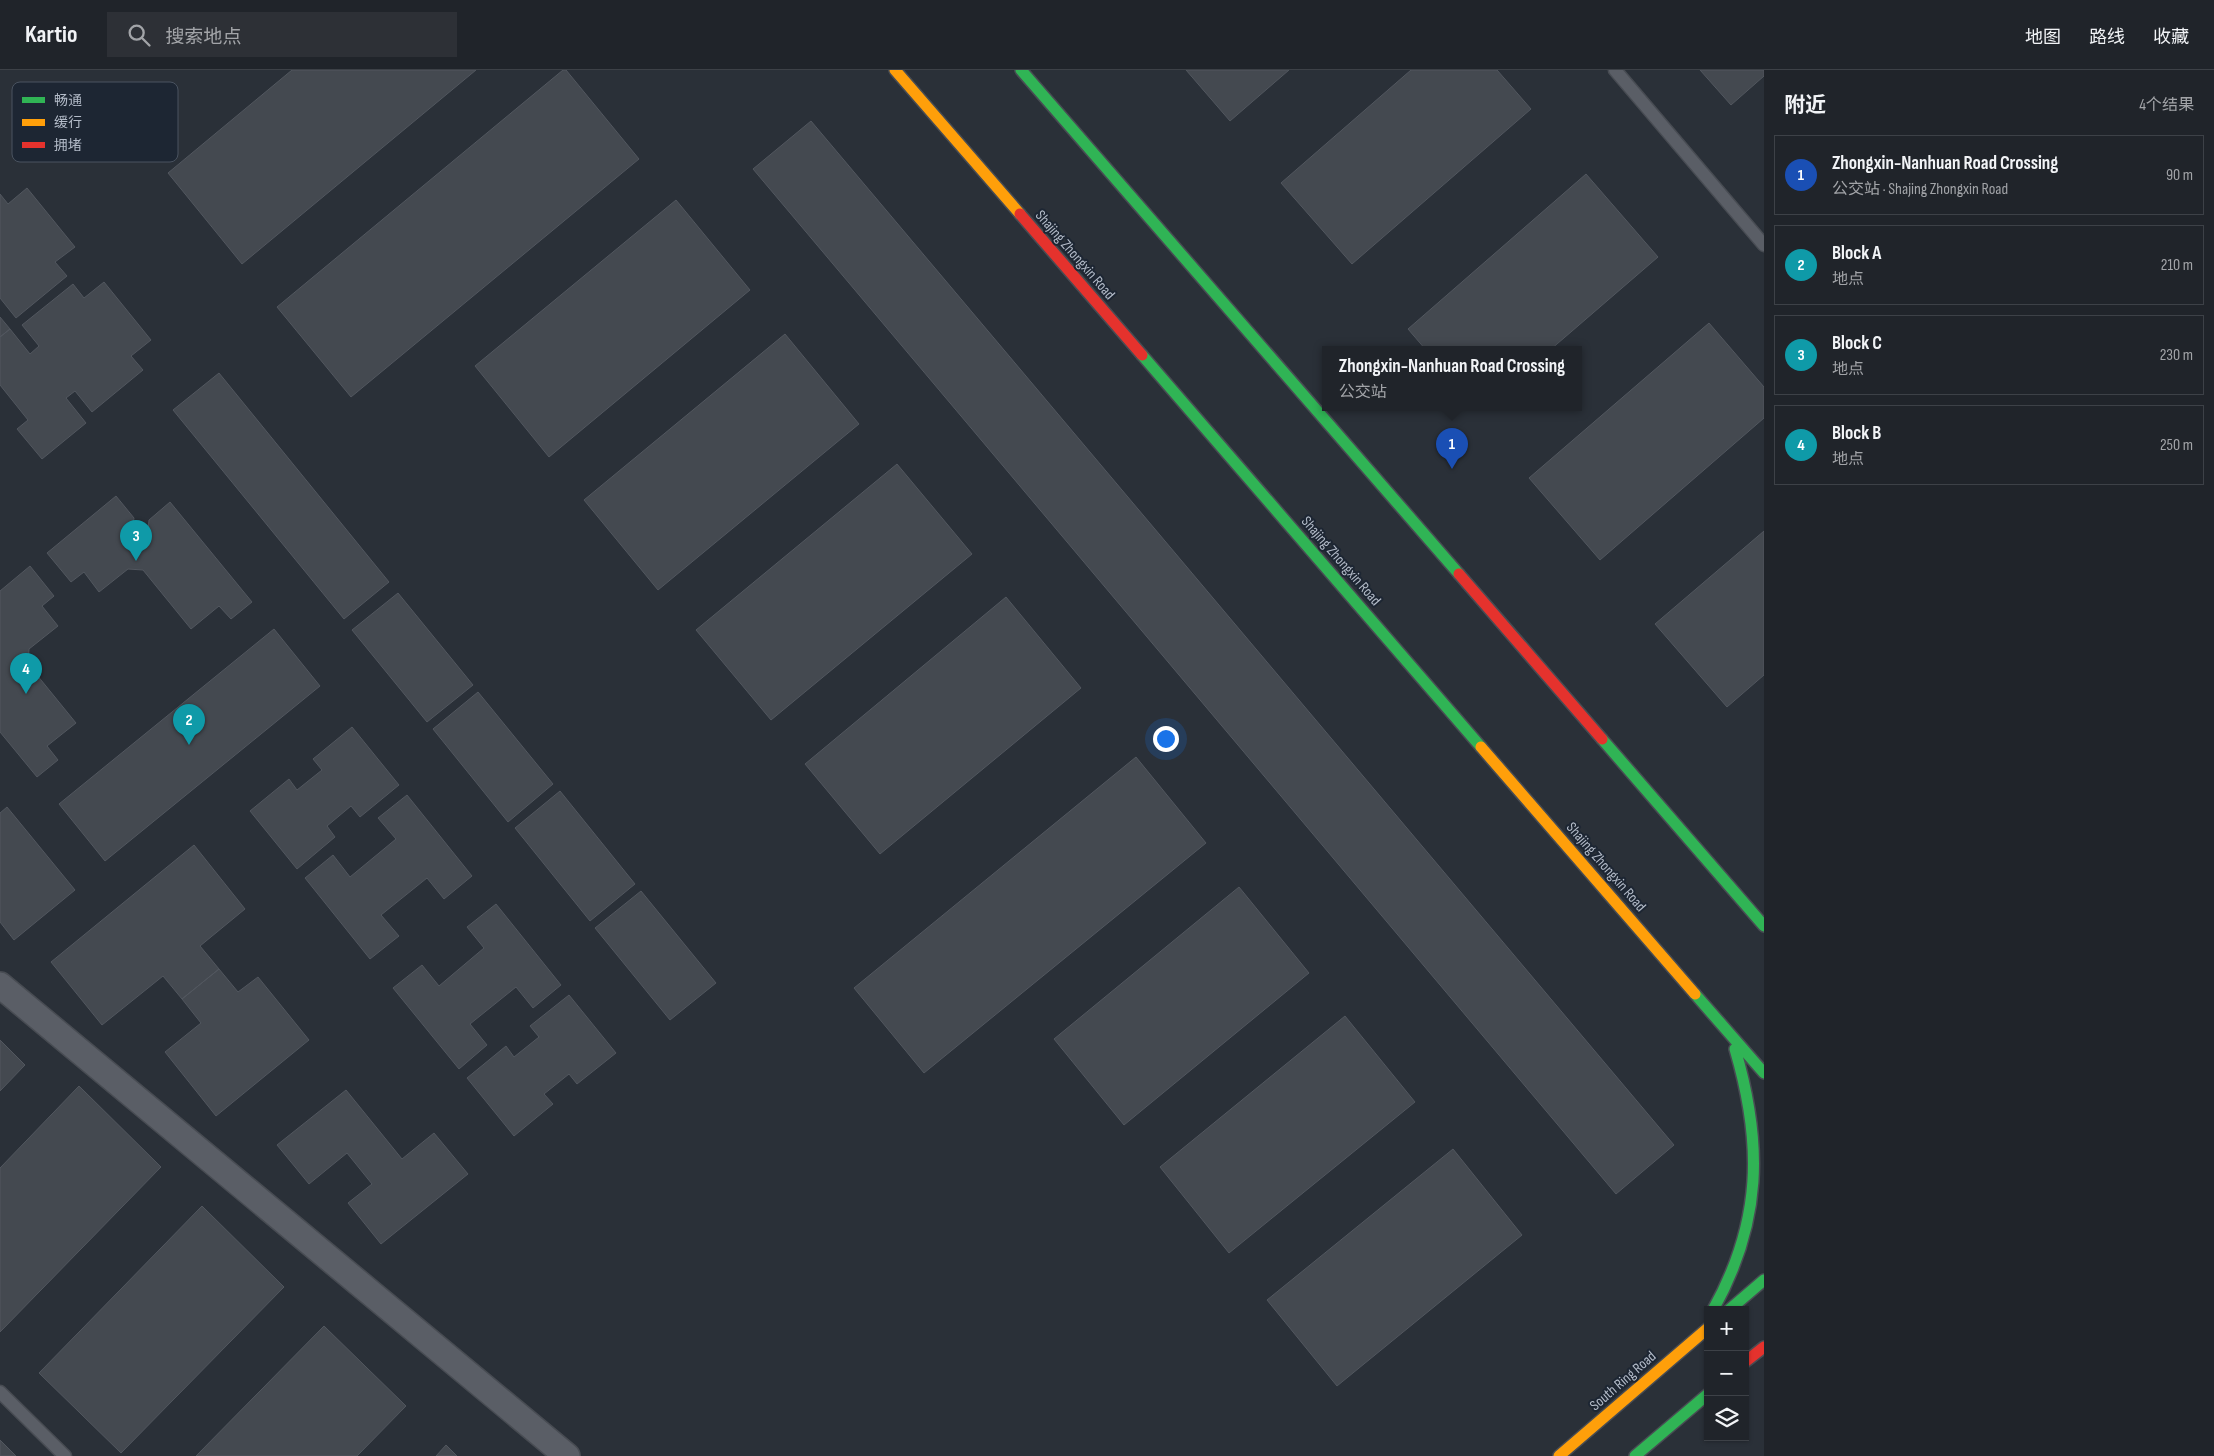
<!DOCTYPE html>
<html lang="zh">
<head>
<meta charset="utf-8">
<style>
	body { margin:0; font-family:"Sofia Sans Condensed","Noto Sans SC",sans-serif; background:#2d3036; color:#f1f3f6 }
	.controls { position:absolute; right:15px; bottom:15px; display:grid; overflow:hidden; border-radius:0px; box-shadow:0 1px 4px #0004 }
	.controls button { width:45px; height:45px; display:grid; place-items:center; padding:0; border:0; border-bottom:1px solid #3d4147; background:#20242a; color:#f1f3f6; font:25px sans-serif }
	.you { position:absolute; left:1165px; top:668px; width:18px; height:18px; margin:-12px; border:4px solid #fff; border-radius:50%; background:#1a73e8; box-shadow:0 0 0 8px #1a73e833 }
	.badge { display:grid; place-items:center; width:32px; height:32px; border-radius:50%; background:#8c9099; color:#fff; font-size:16px; font-weight:700 }
	.pin { position:absolute; translate:-50% -41px; filter:drop-shadow(0 1px 2px #0008) }
	.pin::after { content:''; position:absolute; top:26px; width:18px; height:15px; background:inherit; clip-path:polygon(0 0,100% 0,50% 100%) }
	.popup { position:absolute; left:1322px; top:276px; width:260px; height:65px; box-sizing:border-box; display:grid; place-content:center; border-radius:0px; background:#20242a; filter:drop-shadow(0 1px 4px #0005); font-size:16px; white-space:nowrap; color:#a2a4a8 }
	.popup b { font-size:19px; color:#f1f3f6 }
	.popup::after { content:''; position:absolute; left:50%; top:100%; margin-left:-10px; border:10px solid transparent; border-top-color:#20242a }
	.list { margin:0; padding:0; list-style:none }
	h2 { display:flex; justify-content:space-between; align-items:center; height:65px; margin:0; padding:0 20px; font-size:21px }
	h2 small { font-size:16px; font-weight:400; color:#a2a4a8 }
	.list li { display:grid; grid-template-columns:32px 1fr auto; gap:15px; align-items:center; box-sizing:border-box; height:80px; margin:0 10px 10px; padding:0 10px; border:1px solid #3d4147; border-radius:0px }
	.list b { display:block; font-size:19px; white-space:nowrap }
	.list p { margin:0; font-size:16px; white-space:nowrap; color:#a2a4a8 }
	.list em { font-size:16px; font-style:normal; color:#a2a4a8 }
	.icon { flex:none; width:28px; height:28px; fill:none; stroke:currentColor; stroke-width:2; stroke-linecap:round; stroke-linejoin:round }
	.map { position:relative; flex:none; width:1764px; height:1386px; overflow:hidden }
	header { display:flex; align-items:center; gap:30px; box-sizing:border-box; height:70px; padding:0 25px; background:#20242a; border-bottom:1px solid #3d4147 }
	header strong { font-size:24px }
	nav { display:flex; gap:28px; margin-inline-start:auto; font-size:18px }
	.search { width:350px; height:45px; background:#2d3036; display:flex; align-items:center; gap:12px; box-sizing:border-box; padding:0 18px; border-radius:0px; color:#a2a4a8; font-size:19px }
	main { display:flex }
	aside { flex:1; background:#20242a }
	.map>svg:first-child { display:block }
	.building { fill:#444950; stroke:#52575f }
	.lines { fill:none; stroke-linecap:round; stroke-linejoin:round }
	.lane-casing { stroke:#484c53; stroke-width:15 }
	.street-casing { stroke:#484c53; stroke-width:28 }
	.fast-casing { stroke:#484c53; stroke-width:14 }
	.slow-casing { stroke:#484c53; stroke-width:14 }
	.jam-casing { stroke:#484c53; stroke-width:14 }
	.lane { stroke:#5a5e66; stroke-width:12 }
	.street { stroke:#5a5e66; stroke-width:25 }
	.fast { stroke:#30b455; stroke-width:11 }
	.slow { stroke:#ff9f0a; stroke-width:11 }
	.jam { stroke:#e5322d; stroke-width:11 }
	.labels { text-anchor:middle; dominant-baseline:central; stroke-width:4; stroke-linejoin:round; paint-order:stroke }
	.street-label { font-size:15px; fill:#b4bcc9; stroke:#1d2633 }
	.key { fill:#1d2633; stroke:#4a5360; stroke-width:1 }
	.key-label { font-size:14px; fill:#b4bcc9 }
</style>
</head>
<body>
<header>
<strong>Kartio</strong>
<div class="search"><svg class="icon" aria-label="search" viewBox="0 0 24 24"><circle cx="10" cy="10" r="6"/><path d="M15 15l6 6"/></svg>搜索地点</div>
<nav><a>地图</a><a>路线</a><a>收藏</a></nav>
</header>
<main>
<div class="map">
<svg width="1764" height="1386" viewBox="0 0 1764 1386">
	<rect width="100%" height="100%" fill="#2a3038"/>
	<path class="building" d="M292 0H476L242 194 168 103Z
		M563 0H566L639 89 351 327 277 237Z
		M1186 0H1289L1230 51Z
		M1411 0H1497L1531 39 1352 194 1281 113Z
		M1700 0H1764V6L1731 35Z
		M811 51 1674 1075 1616 1124 753 99Z
		M1586 104 1658 187 1550 280H1426L1408 259Z
		M27 118 75 177 55 192 67 206 16 248 0 228V124L8 134Z
		M676 130 750 220 549 387 475 296Z
		M104 212 151 270 131 286 143 300 92 342 75 321 66 328 86 353 42 389 17 359 28 350 0 315V267L10 259 30 284 39 276 22 255 73 214 84 228Z
		M0 247 10 259 0 267Z
		M1709 253 1764 317V348L1600 490 1529 408Z
		M785 264 859 354 658 520 584 430Z
		M219 303 389 512 344 549 173 340Z
		M897 394 972 484 771 650 696 560Z
		M116 426 134 448 131 469 147 471 149 450 170 432 252 532 231 549 219 536 191 559 143 500 128 499 99 522 84 502 71 512 47 483Z
		M1764 461V605L1727 637 1655 554Z
		M30 496 54 526 42 536 58 556 29 579 28 594 76 653 47 676 58 690 37 707 0 662V521Z
		M398 523 473 615 427 652 352 560Z
		M1006 527 1081 618 880 784 805 694Z
		M274 559 320 616 105 791 59 734Z
		M478 622 553 714 508 752 433 659Z
		M352 657 399 715 360 747 351 736 327 756 335 767 297 799 250 741 289 709 297 720 322 700 313 689Z
		M1136 687 1206 773 924 1003 854 918Z
		M560 721 635 814 590 851 515 758Z
		M407 725 472 806 444 829 427 808 381 845 399 866 370 889 305 808 333 785 350 807 396 769 378 748Z
		M7 737 75 820 14 870 0 852V743Z
		M194 775 245 839 200 876 219 899 182 929 163 906 102 955 51 892Z
		M1239 817 1309 903 1124 1055 1054 969Z
		M641 821 716 913 670 950 595 858Z
		M496 834 561 915 533 938 516 917 470 954 487 975 459 999 393 918 422 895 439 916 484 878 467 857Z
		M219 899 238 922 258 907 309 970 216 1046 165 982 201 953 182 929Z
		M569 925 616 983 577 1014 569 1004 544 1024 553 1034 514 1066 467 1008 506 976 514 987 539 967 530 956Z
		M1345 946 1415 1032 1229 1183 1160 1097Z
		M0 970 25 995 0 1021Z
		M79 1016 161 1097 0 1262V1098Z
		M346 1020 402 1089 434 1063 468 1104 381 1174 348 1133 372 1114 347 1083 309 1114 277 1075Z
		M1453 1079 1522 1165 1337 1316 1267 1230Z
		M202 1136 284 1217 121 1383 39 1303Z
		M324 1256 406 1336 357 1386H196Z
		M0 1370 16 1386H0Z
		M446 1375 457 1386H436Z"/>
	<g class="lines">
		<g class="lane-casing">
			<path id="lane" d="M1615 0 1764 175
				M0 1322 65 1386"/>
		</g>
		<g class="street-casing">
			<path id="street" d="M0 915 567 1386"/>
		</g>
		<g class="fast-casing">
			<path id="fast" d="M1021 0 1459 504
				M1142 285 1481 677
				M1602 669 1764 856
				M1695 924 1764 1003
				M1713 1240C1762 1152 1763 1074 1735 979
				M1729 1240 1764 1210
				M1635 1386 1708 1324"/>
		</g>
		<g class="slow-casing">
			<path id="slow" d="M895 0 1020 144
				M1481 677 1695 924
				M1559 1386 1708 1258"/>
		</g>
		<g class="jam-casing">
			<path id="jam" d="M1020 144 1142 285
				M1459 504 1602 669
				M1745 1292 1764 1277"/>
		</g>
		<use href="#lane" class="lane"/>
		<use href="#street" class="street"/>
		<use href="#fast" class="fast"/>
		<use href="#slow" class="slow"/>
		<use href="#jam" class="jam"/>
	</g>
	<g class="labels">
		<g class="street-label">
			<text transform="translate(1075 185) rotate(49)">Shajing Zhongxin Road</text>
			<text transform="translate(1341 491) rotate(49)">Shajing Zhongxin Road</text>
			<text transform="translate(1606 797) rotate(49)">Shajing Zhongxin Road</text>
			<text transform="translate(1623 1311) rotate(-41)">South Ring Road</text>
		</g>
	</g>
	<rect x="12" y="12" width="166" height="80" rx="8" class="key"/>
	<rect x="22" y="27" width="23" height="6" fill="#30b455"/>
	<rect x="22" y="49" width="23" height="7" fill="#ff9f0a"/>
	<rect x="22" y="72" width="23" height="6" fill="#e5322d"/>
	<g class="key-label">
		<text x="54" y="35">畅通</text>
		<text x="54" y="57">缓行</text>
		<text x="54" y="80">拥堵</text>
	</g>
</svg>
<div class="controls">
<button>+</button>
<button>−</button>
<button><svg class="icon" aria-label="layers" viewBox="0 0 24 24"><path d="M12 4l9 5-9 5-9-5zM3 14l9 5 9-5"/></svg></button>
</div>
<div class="you"></div>
<div class="pin badge" style="left:1452px;top:399px;background:#1a4fb4">1</div>
<div class="popup"><b>Zhongxin-Nanhuan Road Crossing</b>公交站</div>
<div class="pin badge" style="left:189px;top:675px;background:#0f9aa8">2</div>
<div class="pin badge" style="left:136px;top:491px;background:#0f9aa8">3</div>
<div class="pin badge" style="left:26px;top:624px;background:#0f9aa8">4</div>
</div>
<aside>
<h2>附近<small>4个结果</small></h2>
<ul class="list">
<li><span class="badge" style="background:#1a4fb4">1</span><div><b>Zhongxin-Nanhuan Road Crossing</b><p>公交站 · Shajing Zhongxin Road</p></div><em>90 m</em></li>
<li><span class="badge" style="background:#0f9aa8">2</span><div><b>Block A</b><p>地点</p></div><em>210 m</em></li>
<li><span class="badge" style="background:#0f9aa8">3</span><div><b>Block C</b><p>地点</p></div><em>230 m</em></li>
<li><span class="badge" style="background:#0f9aa8">4</span><div><b>Block B</b><p>地点</p></div><em>250 m</em></li>
</ul>
</aside>
</main>
</body>
</html>
